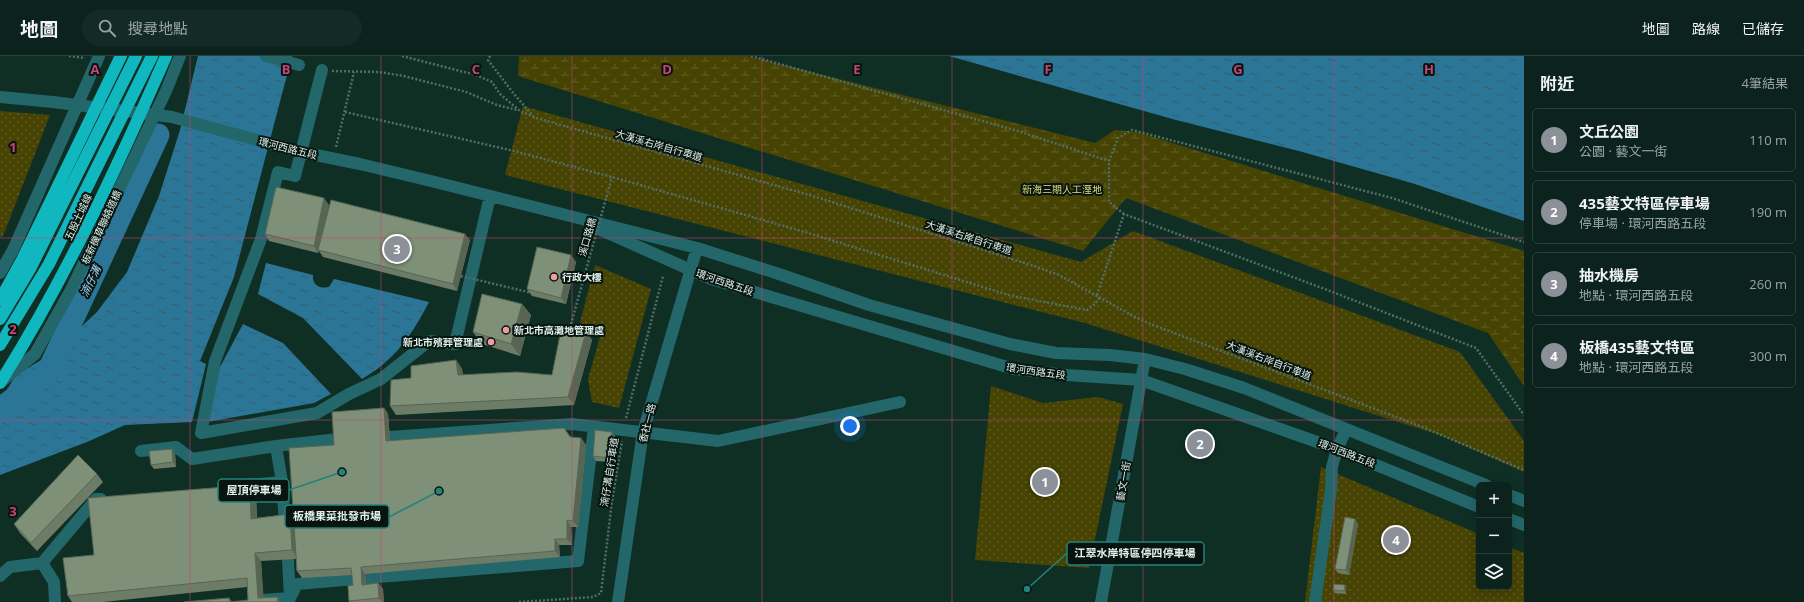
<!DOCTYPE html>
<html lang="zh-TW">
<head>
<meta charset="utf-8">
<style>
	body { margin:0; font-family:"Open Sans","Noto Sans TC",sans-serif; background:#142b25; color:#f1f3f6 }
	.controls { position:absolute; right:12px; bottom:12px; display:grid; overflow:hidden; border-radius:6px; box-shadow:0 2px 10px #0003 }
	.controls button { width:36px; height:36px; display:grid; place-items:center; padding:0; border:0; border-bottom:1px solid #2b403b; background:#0b231c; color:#f1f3f6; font:20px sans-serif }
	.you { position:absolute; left:850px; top:370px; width:14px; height:14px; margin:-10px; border:3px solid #fff; border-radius:50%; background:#1a73e8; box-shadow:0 0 0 6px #1a73e833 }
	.badge { display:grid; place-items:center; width:26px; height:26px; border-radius:50%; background:#8c9099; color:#fff; font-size:13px; font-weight:700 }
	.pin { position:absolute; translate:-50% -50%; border:2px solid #fff; box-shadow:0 1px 4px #0006 }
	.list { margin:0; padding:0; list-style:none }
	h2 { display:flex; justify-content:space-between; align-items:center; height:52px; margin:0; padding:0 16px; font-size:17px }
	h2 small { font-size:13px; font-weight:400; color:#9aa4a3 }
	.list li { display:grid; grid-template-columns:26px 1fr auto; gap:12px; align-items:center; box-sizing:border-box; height:64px; margin:0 8px 8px; padding:0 8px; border:1px solid #2b403b; border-radius:6px }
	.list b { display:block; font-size:15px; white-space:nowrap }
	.list p { margin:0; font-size:13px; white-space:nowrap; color:#9aa4a3 }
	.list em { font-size:13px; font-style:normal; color:#9aa4a3 }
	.icon { flex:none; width:22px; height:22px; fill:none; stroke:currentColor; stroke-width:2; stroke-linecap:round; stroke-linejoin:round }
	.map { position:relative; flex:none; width:1524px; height:546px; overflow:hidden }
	header { display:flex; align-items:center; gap:24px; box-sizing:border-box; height:56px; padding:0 20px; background:#0b231c; border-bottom:1px solid #2b403b }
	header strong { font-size:19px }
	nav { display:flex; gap:22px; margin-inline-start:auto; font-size:14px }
	.search { width:280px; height:36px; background:#142b25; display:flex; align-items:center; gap:10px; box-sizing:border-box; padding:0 14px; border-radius:22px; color:#9aa4a3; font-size:15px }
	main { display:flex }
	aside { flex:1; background:#0b231c }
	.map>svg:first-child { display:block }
	.wetland { fill:url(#wetland-marsh) }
	.park { fill:url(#park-dots) }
	.water { fill:url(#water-ripples) }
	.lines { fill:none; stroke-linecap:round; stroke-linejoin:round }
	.river { stroke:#2b7597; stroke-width:23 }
	.path { stroke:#526e65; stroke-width:2.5; stroke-dasharray:2 2; stroke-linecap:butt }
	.minor { stroke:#23676b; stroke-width:12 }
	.path-bridge { stroke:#526e65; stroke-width:2.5; stroke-dasharray:2 2; stroke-linecap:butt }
	.minor-bridge { stroke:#23676b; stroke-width:12 }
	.highway-bridge { stroke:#10b7bf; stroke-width:12 }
	.wall { fill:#6c7c66 }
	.shaded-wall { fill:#586553 }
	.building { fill:#7e9077; stroke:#586553 }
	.grid { fill:none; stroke:#c84378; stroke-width:1; stroke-opacity:0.55 }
	.poi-dot { fill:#f49aa4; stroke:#071410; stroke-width:1.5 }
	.labels { text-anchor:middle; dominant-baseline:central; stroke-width:4; stroke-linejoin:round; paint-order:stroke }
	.street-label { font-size:10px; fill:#dff1ea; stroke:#071410 }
	.park-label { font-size:10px; fill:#e0dd7d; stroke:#071410 }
	.poi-label { font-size:10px; font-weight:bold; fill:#dff1ea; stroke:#071410; text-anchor:start }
	.water-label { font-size:11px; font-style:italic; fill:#a0d9f6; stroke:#071410 }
	.grid-label { font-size:13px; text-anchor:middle; font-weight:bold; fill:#c84378; stroke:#071410; stroke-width:4; stroke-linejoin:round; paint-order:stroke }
	.leader { fill:none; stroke:#24827a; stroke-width:1.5 }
	.callout-dot { fill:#24827a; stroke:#071410; stroke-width:1.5 }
	.callout { fill:#071410; stroke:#24827a; stroke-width:1.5 }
	.callout-label { font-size:11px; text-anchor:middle; font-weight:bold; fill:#dff1ea }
</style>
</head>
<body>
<header>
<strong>地圖</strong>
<div class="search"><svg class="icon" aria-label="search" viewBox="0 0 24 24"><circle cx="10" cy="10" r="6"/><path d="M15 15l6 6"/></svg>搜尋地點</div>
<nav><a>地圖</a><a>路線</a><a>已儲存</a></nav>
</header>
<main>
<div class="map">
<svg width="1524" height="546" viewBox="0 0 1524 546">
	<defs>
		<pattern id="wetland-marsh" width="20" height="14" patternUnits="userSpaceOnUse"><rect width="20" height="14" fill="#464303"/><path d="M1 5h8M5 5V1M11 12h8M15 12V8" fill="none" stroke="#605f28"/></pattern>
		<pattern id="park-dots" width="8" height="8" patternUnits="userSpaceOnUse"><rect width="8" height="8" fill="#464303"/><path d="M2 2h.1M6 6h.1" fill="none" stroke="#605f28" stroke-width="1.8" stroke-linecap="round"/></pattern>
		<pattern id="water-ripples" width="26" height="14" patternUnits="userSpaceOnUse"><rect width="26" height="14" fill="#2b7597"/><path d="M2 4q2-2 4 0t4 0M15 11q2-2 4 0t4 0" fill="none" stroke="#375e6e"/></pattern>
	</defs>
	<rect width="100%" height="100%" fill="#0f2f25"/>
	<path class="wetland" d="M519 0H747L1095 87 1115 74 1137 76 1524 195V330L1488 277 1126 142 1083 195 518 20Z"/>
	<path class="park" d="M523 50 1081 206 1133 175 1460 296 1524 385V416L1443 380 1085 267 505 119Z
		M0 55 50 59 3 180 0 181Z
		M595 209 651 233 619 352 592 346 588 323 600 281 578 274Z
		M991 330 1043 347 1098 341 1123 348 1089 512 975 504Z
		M1321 411 1479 478V531H1509V491L1524 497V546H1305Z"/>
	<path class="water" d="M198 0H292L234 221 200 305 206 308 192 366 125 369 87 386 0 419V345L16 319 53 297 97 256 127 216 159 140 180 74Z
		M949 0H1524V165L1415 128 1299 95 1176 64Z
		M266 207 313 219C312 229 320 233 329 231L334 223 429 246C412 279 395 304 362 323L303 262 258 238Z
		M243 268 283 287 331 338 314 347 207 366 220 311Z"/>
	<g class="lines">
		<path class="river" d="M0 353 47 318 158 79"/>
		<path class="path" d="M69 0 85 2
			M402 0 476 19 492 26 500 38 520 55 536 62 813 140 1034 210 1059 219 1133 260 1153 269 1420 370 1524 414
			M490 0 488 4 514 38 534 61
			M751 0 1018 75 1109 105
			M332 15 379 16 404 20 466 36 497 49 517 54
			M345 56 514 95 612 121 805 176 1012 240 1087 254 1095 248 1100 241
			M336 91 354 16
			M1124 158 1109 146V105L1118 82 1132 74 1392 142 1524 186
			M1097 239 1124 158 1330 235 1476 292 1524 359
			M571 268 586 214
			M626 362 663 220
			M519 546 593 541 601 537 612 445 622 385"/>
		<path class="minor" d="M266 0 299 9
			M322 14 295 120 278 116 261 183 215 305 201 377 317 357 349 338 381 323 429 285 455 288 490 140
			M0 41 53 46 172 61 301 96 360 108 431 125 697 192 776 217 869 249 1010 288 1056 297 1110 299 1145 303 1185 313 1244 332 1486 429
			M601 174 711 223 1014 313 1067 319 1141 324 1337 393 1479 451
			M2 325 35 298
			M390 381 572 368 718 385 900 346
			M141 395 176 391 192 403 276 390
			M227 431 282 426
			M1509 439 1524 445
			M1509 463 1524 469
			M285 468 282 426 276 390 338 383
			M288 504 290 542
			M42 507 96 443H101
			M0 520 10 511 42 507 54 526 55 546
			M366 522 578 505 594 371
			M263 544 290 542 297 528 356 523
			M618 546 643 376 697 192
			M1101 546 1145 303
			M1315 546 1331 434 1332 411 1337 393 1346 374"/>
		<path class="path-bridge" d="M586 214 612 121
			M461 220 532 237"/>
		<path class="minor-bridge" d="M0 217 13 194 99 0
			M35 298 71 234 166 35 180 0"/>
		<path class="highway-bridge" d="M0 244 22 204 121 0
			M0 263 30 213 136 0
			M0 289 49 208 152 0
			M0 327C65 223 117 112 166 0"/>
	</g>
	<path class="wall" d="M329 149 321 184H470L457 235 323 201 319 195 318 197 269 185 265 178Z
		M571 199 576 206 566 248 532 240 527 233Z
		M522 248 531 259 520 300 482 288 473 276Z
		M586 276 592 284 574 349 396 359 390 350 411 322 456 304 462 313 463 319H552Z
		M384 352 388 358 390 385 564 372 571 381 581 382 586 389 578 471H571L572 489H559L560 501 365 518 366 528 378 527 383 533 384 546H350L349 545 348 530 353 529 352 519 302 522 297 515 296 503 261 505 263 542 277 541 281 546H184L229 542 232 546 248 544 247 531 103 546H72L68 540 63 502 94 499 88 442 250 429 256 438 257 462 290 458 294 463 289 392 334 389 332 356Z
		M615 380 612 406 596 405 593 400Z
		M175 397 176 411 154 413 151 409Z
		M97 418 103 426 37 495 20 477 14 468Z
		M1355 463 1358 468 1349 519 1338 517 1335 513Z
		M1346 531V538L1335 537 1333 534Z"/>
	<path class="shaded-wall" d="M324 142 329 149 318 197 314 190Z
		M465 178 470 184 457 235 453 228Z
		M571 199 576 206 566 248 561 242Z
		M522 248 531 259 520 300 511 288Z
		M586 276 592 284 574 349 568 341Z
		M456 304 462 313 464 328 458 319Z
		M384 352 388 358 391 392 386 385Z
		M612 376 615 380 612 406 609 402Z
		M581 382 586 389 578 471 573 465Z
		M172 393 175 397 176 411 173 406Z
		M250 429 256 438 257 471 251 463Z
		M290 458 296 467 298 503 292 494Z
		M1355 463 1358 468 1349 519 1346 514Z
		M567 464 571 471 572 489 567 483Z
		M555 483 559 489 560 501 555 495Z
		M255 497 261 505 264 546 258 542Z
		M361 511 365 518 366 535 362 529Z
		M378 527 383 533 384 546H382L379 542Z
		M1345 529 1346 531V538L1344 535Z
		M277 541 281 546H278Z"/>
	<path class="building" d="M276 131 324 142 314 190 265 178Z
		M331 144 465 178 453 228 318 194Z
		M537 191 571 199 561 242 527 233Z
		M482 238 522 248 511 288 473 276Z
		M562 269 586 276 568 341 390 350 391 324 411 322V310L456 304 458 319 517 316 552 319Z
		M384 352 386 385 564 372 570 381 581 382 573 465 567 464V483H555V495L361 511 362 529 378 527 379 542 349 545 348 530 353 529 351 512 297 515 289 392 334 389 332 356Z
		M595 374 612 376 609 402 593 400Z
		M172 393 173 406 151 409 149 395Z
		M78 399 97 418 31 487 14 468Z
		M250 429 251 463 290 458 292 494 255 497 258 542 277 541 278 546H184L229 542 230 546 248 544 247 522 68 540 63 502 94 499 88 442Z
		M1345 461 1355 463 1346 514 1335 513Z
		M1334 528 1345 529 1344 535 1333 534Z"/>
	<path class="grid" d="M190 0V546M381 0V546M572 0V546M762 0V546M952 0V546M1143 0V546M1334 0V546M0 182H1524M0 364H1524"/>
	<g class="poi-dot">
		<circle cx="554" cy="221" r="4"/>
		<circle cx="506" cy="274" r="4"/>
		<circle cx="491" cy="286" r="4"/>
	</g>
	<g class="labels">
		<g class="street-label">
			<text transform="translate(659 89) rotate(16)">大漢溪右岸自行車道</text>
			<text transform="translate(288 92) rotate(14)">環河西路五段</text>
			<text transform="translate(78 161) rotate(-65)">五股土城線</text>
			<text transform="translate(101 171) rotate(-65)">板新機車聯絡道橋</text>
			<text transform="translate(587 181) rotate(-74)">溪口路橋</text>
			<text transform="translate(969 181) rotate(18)">大漢溪右岸自行車道</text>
			<text transform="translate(725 226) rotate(19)">環河西路五段</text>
			<text transform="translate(1269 304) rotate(21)">大漢溪右岸自行車道</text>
			<text transform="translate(1036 315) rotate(8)">環河西路五段</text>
			<text transform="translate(647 367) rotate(-76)">香社一路</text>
			<text transform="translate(1347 397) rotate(21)">環河西路五段</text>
			<text transform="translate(609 416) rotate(-81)">湳仔溝自行車道</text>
			<text transform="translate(1123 425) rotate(-80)">藝文一街</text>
		</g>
		<g class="park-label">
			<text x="1062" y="133">新海三期人工溼地</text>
		</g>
		<g class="poi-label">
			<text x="562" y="221">行政大樓</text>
			<text x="514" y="274">新北市高灘地管理處</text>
			<text x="483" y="286" text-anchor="end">新北市殯葬管理處</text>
		</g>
		<g class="water-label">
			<text transform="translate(90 225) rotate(-65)">湳仔溝</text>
		</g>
	</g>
	<g class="grid-label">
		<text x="95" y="18">A</text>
		<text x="286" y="18">B</text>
		<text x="476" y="18">C</text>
		<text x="667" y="18">D</text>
		<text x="857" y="18">E</text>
		<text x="1048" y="18">F</text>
		<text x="1238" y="18">G</text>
		<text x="1429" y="18">H</text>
		<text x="13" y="96">1</text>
		<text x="13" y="278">2</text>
		<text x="13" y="460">3</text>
	</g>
	<path class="leader" d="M342 416L289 434M439 435L389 461M1027 533L1067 497"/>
	<g class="callout-dot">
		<circle cx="342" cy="416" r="4"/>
		<circle cx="439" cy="435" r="4"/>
		<circle cx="1027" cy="533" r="4"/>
	</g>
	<g class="callout">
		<rect x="218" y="423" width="71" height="23" rx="4"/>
		<rect x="285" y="449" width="104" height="23" rx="4"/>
		<rect x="1067" y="486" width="137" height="23" rx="4"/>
	</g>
	<g class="callout-label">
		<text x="254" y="438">屋頂停車場</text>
		<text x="337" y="464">板橋果菜批發市場</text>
		<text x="1135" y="501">江翠水岸特區停四停車場</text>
	</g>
</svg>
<div class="controls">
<button>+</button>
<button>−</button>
<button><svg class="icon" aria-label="layers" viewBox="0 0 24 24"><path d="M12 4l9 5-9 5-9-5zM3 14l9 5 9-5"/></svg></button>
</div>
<div class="you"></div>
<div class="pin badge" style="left:1045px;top:426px">1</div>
<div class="pin badge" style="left:1200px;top:388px">2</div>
<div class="pin badge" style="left:397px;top:193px">3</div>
<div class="pin badge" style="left:1396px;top:484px">4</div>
</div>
<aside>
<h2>附近<small>4筆結果</small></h2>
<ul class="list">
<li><span class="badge">1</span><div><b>文丘公園</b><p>公園 · 藝文一街</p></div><em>110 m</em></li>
<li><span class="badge">2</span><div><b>435藝文特區停車場</b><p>停車場 · 環河西路五段</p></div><em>190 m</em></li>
<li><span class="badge">3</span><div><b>抽水機房</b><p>地點 · 環河西路五段</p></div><em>260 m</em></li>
<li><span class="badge">4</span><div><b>板橋435藝文特區</b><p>地點 · 環河西路五段</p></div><em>300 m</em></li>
</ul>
</aside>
</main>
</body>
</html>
